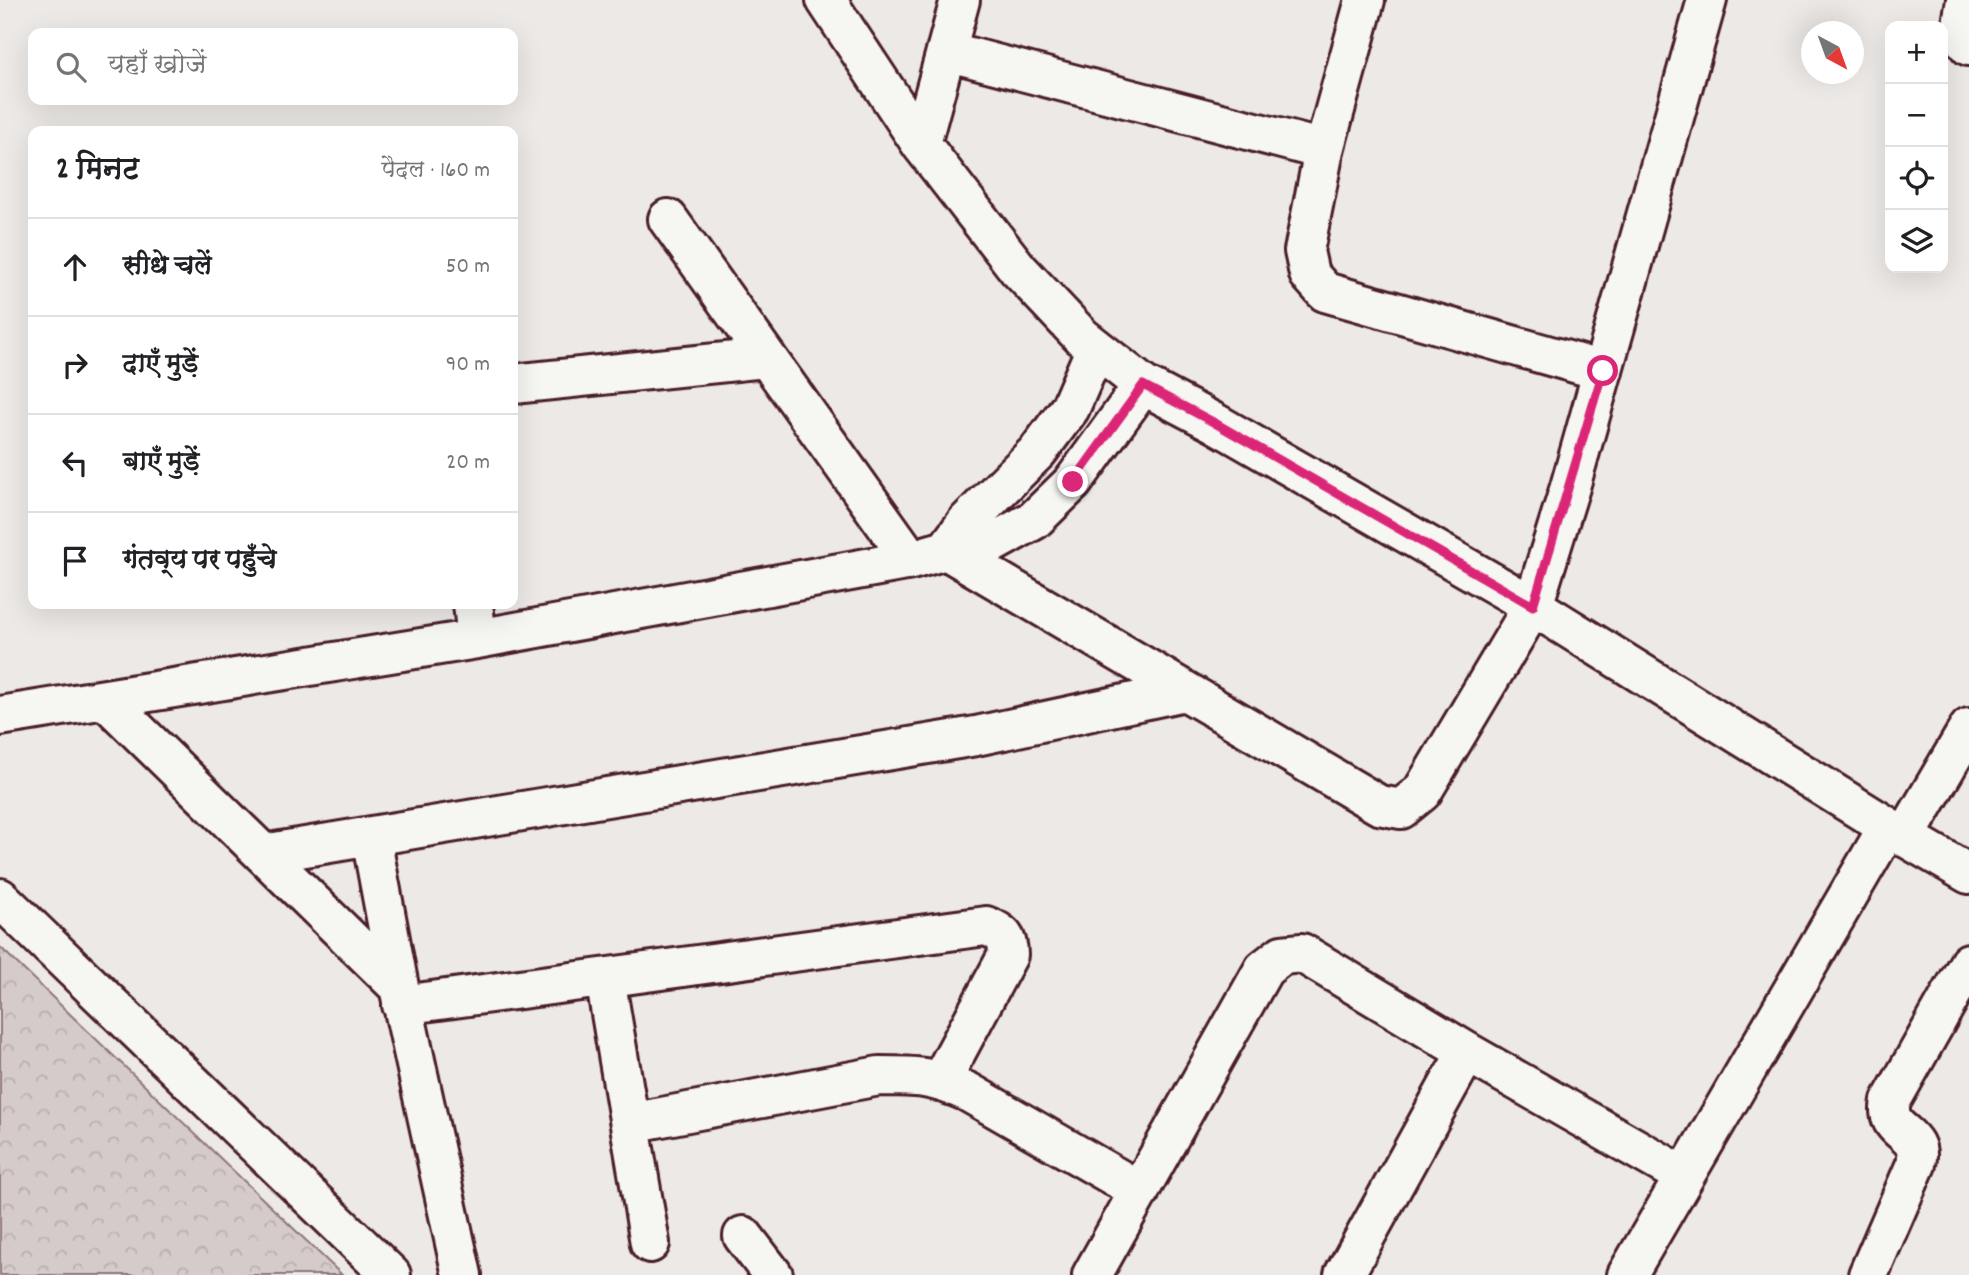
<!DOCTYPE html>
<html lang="hi">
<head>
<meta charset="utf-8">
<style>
	body { margin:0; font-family:Dekko,"Playpen Sans Deva",sans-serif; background:#f6f6f6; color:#202124 }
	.controls { position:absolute; right:21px; top:21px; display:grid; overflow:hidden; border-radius:14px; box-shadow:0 7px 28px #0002 }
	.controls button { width:63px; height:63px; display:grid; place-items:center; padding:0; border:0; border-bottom:2px solid #e0e0e0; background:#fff; color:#202124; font:35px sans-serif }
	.compass { position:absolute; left:1801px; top:21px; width:63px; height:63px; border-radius:50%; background:#fff; box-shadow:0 7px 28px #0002; rotate:139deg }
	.stop { position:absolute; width:21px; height:21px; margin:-16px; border:5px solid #db2777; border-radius:50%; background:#fff }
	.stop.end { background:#db2777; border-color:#fff; box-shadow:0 2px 7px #0008 }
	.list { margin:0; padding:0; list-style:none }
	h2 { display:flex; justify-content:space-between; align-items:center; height:91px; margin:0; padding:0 28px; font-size:30px }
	h2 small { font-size:23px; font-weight:400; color:#757577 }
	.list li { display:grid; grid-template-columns:46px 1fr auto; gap:21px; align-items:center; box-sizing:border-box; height:98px; padding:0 28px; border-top:2px solid #e0e0e0 }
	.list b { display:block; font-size:26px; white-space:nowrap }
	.list em { font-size:23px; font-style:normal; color:#757577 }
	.icon { flex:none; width:38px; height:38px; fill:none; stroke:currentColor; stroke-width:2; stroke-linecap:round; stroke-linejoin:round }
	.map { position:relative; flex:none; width:1969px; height:1275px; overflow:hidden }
	.search { position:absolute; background:#fff; box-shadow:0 7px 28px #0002; left:28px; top:28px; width:490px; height:77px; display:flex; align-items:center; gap:18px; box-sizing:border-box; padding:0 24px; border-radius:14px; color:#757577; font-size:26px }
	.panel { position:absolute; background:#fff; box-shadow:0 7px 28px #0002; left:28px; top:126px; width:490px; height:483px; border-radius:14px }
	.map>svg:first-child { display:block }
	.park { fill:url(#park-crowns); stroke:#8f757a; stroke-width:2 }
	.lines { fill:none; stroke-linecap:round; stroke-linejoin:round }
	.minor-casing { stroke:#4a1f2b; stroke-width:44 }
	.minor { stroke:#f6f6f2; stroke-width:38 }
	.route { stroke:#db2777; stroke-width:9 }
</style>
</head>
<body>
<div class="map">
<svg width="1969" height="1275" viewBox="0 0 1969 1275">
	<defs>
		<pattern id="park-crowns" width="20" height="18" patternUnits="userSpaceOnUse" patternTransform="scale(1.75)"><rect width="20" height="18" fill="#d4cbca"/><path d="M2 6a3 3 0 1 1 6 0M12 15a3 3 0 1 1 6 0" fill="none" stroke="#b8aeae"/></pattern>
	</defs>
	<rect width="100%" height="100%" fill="#ece9e6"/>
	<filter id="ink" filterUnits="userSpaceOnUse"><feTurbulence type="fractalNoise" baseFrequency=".0143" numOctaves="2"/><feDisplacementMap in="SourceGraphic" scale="14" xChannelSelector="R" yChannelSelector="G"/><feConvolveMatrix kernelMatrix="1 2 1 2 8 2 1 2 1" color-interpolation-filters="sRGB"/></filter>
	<g filter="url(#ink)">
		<path class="park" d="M0 947 342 1275H0Z"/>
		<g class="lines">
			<g class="minor-casing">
				<path id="minor" d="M826 0 921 144 1018 269 1082 337 1143 385 1215 423 1533 606 1888 827 1969 874
					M1365 0 1324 150 1304 251 1309 274 1325 292 1603 371
					M1966 0C1964 16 1957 33 1969 46
					M946 51 1324 150
					M921 144 960 0
					M668 219 911 560
					M513 384 765 358
					M946 550 1379 805 1401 809 1422 792 1533 606 1570 487 1707 0
					M946 550 966 523 1038 451 1070 408 1096 348
					M473 604 477 639
					M105 699 399 987 462 1275
					M0 716 477 639 911 560 946 550 991 544 1034 520 1073 482 1143 385
					M371 837 399 987
					M1905 837 1969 728
					M263 854 976 736 1185 691
					M0 898 391 1275
					M605 978 650 1243
					M402 1005 986 926C1002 932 1008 937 1008 955L941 1080
					M630 1123 879 1076C917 1076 932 1076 968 1092L1140 1191
					M743 1236 773 1275
					M1092 1275 1264 969 1282 955 1302 953 1467 1052 1684 1176
					M1344 1275 1467 1052
					M1627 1275 1888 827
					M1868 1275 1916 1164C1924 1129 1883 1136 1891 1101L1969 963"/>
			</g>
			<use href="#minor" class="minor"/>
		</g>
	</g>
	<g class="lines" filter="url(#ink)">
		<path class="route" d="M1073 482 1143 385 1215 423 1533 606 1603 371"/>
	</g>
</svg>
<div class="controls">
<button>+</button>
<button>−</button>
<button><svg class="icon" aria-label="locate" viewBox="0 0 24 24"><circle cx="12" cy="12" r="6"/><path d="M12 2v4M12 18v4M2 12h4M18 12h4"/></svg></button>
<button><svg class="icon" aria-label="layers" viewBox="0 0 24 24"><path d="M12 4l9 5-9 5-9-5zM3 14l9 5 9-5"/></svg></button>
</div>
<svg class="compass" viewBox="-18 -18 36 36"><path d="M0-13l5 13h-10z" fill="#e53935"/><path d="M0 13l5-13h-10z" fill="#757577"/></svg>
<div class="stop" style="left:1603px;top:371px"></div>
<div class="stop end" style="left:1073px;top:482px"></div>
<div class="search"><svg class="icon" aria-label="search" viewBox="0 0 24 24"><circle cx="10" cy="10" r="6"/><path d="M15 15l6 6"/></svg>यहाँ खोजें</div>
<section class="panel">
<h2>2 मिनट<small>पैदल · 160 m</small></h2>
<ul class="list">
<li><svg class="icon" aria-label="ahead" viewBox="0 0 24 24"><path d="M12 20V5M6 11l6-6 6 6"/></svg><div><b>सीधे चलें</b></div><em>50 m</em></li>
<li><svg class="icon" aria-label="right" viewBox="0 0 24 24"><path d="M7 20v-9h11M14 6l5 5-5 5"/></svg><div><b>दाएँ मुड़ें</b></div><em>90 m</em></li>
<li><svg class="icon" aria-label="left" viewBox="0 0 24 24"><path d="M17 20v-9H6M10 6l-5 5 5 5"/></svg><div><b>बाएँ मुड़ें</b></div><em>20 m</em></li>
<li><svg class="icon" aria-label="arrive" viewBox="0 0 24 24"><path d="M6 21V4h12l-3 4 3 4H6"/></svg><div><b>गंतव्य पर पहुँचे</b></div></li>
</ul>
</section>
</div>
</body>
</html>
